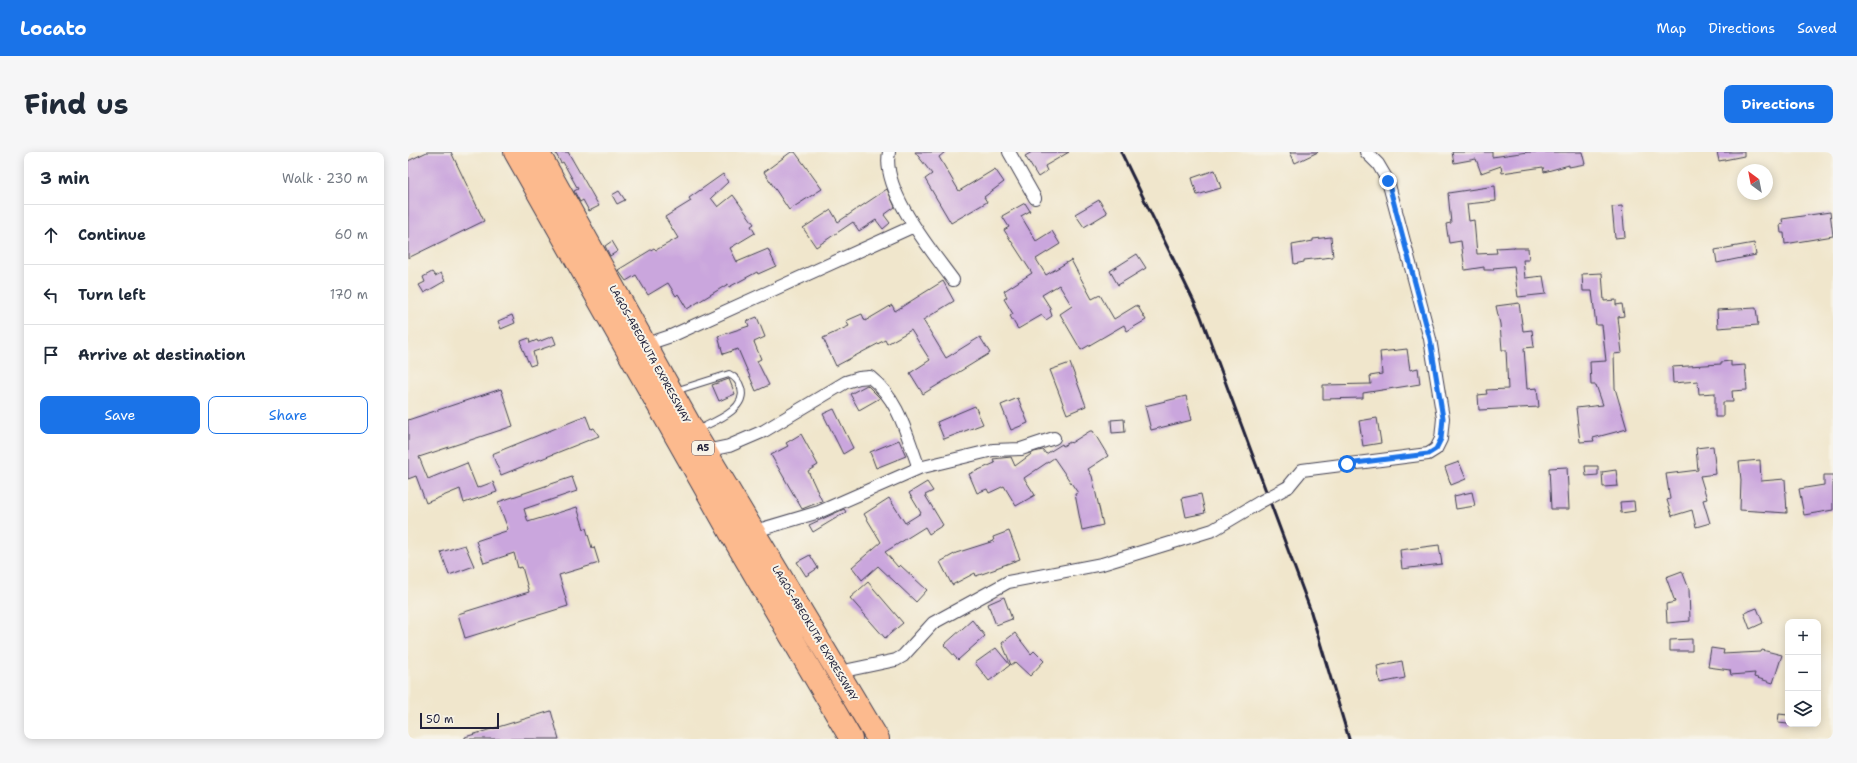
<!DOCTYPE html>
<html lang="en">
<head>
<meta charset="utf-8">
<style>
	body { margin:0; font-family:"Shantell Sans",sans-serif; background:#f6f6f7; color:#1f2937 }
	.controls { position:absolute; right:12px; bottom:12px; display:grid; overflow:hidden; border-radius:8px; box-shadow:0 2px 10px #0003 }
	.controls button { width:36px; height:36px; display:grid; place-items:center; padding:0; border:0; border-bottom:1px solid #e0e1e3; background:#fff; color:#1f2937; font:20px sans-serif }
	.compass { position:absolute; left:1329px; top:12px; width:36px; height:36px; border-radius:50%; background:#fff; box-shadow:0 2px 10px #0003; rotate:328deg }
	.scale { position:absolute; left:12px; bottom:10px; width:79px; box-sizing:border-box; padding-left:4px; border:2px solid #22223b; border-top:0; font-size:11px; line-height:14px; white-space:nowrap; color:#22223b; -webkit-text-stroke:3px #f7f3e8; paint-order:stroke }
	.stop { position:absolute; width:12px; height:12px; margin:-9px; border:3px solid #1a73e8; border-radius:50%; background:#fff }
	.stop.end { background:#1a73e8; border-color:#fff; box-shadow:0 1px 4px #0008 }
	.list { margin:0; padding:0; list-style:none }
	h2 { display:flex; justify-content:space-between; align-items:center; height:52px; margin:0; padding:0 16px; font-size:17px }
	h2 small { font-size:13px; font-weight:400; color:#747a83 }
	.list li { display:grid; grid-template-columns:26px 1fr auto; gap:12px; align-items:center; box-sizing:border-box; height:60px; padding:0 16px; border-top:1px solid #e0e1e3 }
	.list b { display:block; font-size:15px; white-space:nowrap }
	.list em { font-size:13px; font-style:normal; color:#747a83 }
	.actions { display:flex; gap:8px; padding:12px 16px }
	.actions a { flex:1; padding:9px 0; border:1px solid #1a73e8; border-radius:8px; text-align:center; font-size:14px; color:#1a73e8 }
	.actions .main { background:#1a73e8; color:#fff }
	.icon { flex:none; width:22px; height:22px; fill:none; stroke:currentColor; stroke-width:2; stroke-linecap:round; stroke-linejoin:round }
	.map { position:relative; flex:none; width:1425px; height:587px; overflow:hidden; border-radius:8px }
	header { display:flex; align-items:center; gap:24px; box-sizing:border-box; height:56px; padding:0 20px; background:#1a73e8; color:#fff }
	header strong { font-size:19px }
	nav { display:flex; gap:22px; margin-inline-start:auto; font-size:14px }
	.intro { display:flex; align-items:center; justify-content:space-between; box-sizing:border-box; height:96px; padding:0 24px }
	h1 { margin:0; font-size:28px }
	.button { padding:10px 18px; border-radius:8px; background:#1a73e8; color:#fff; font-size:14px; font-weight:700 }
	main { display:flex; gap:24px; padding:0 24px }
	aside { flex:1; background:#fff; border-radius:8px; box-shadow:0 2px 10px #0003 }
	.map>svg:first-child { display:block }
	.building { fill:#caa6dd }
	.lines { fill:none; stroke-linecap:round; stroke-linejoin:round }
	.lane-casing { stroke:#413f51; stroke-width:8 }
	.street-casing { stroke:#413f51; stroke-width:14 }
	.highway-casing { stroke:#413f51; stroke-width:24 }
	.lane { stroke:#fff; stroke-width:6 }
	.street { stroke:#fff; stroke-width:12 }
	.highway { stroke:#fcba8e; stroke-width:22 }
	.rail { stroke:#22223b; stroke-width:3 }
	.street-bridge-casing { stroke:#413f51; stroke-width:14; stroke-linecap:butt }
	.street-bridge { stroke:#fff; stroke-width:12 }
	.route { stroke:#1a73e8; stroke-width:5 }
	.labels { text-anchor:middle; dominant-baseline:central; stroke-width:4; stroke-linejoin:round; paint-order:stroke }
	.shield { fill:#f7f3e8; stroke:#62616f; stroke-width:1 }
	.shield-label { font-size:9px; font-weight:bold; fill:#22223b }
	.street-label { font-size:10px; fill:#22223b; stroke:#f7f3e8 }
</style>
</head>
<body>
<header>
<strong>Locato</strong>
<nav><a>Map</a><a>Directions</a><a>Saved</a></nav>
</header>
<div class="intro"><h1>Find us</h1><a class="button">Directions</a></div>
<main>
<aside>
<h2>3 min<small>Walk · 230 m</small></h2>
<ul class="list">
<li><svg class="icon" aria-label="ahead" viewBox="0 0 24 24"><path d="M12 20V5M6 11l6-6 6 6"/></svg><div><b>Continue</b></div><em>60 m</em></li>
<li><svg class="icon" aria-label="left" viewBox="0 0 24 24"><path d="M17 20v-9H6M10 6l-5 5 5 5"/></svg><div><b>Turn left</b></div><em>170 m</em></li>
<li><svg class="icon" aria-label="arrive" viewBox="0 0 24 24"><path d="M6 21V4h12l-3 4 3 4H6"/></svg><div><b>Arrive at destination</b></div></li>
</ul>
<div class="actions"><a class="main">Save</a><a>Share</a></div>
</aside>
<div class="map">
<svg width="1425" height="587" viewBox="0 0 1425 587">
	<rect width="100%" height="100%" fill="#f7f3e8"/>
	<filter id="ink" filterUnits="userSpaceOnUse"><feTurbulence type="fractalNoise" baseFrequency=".025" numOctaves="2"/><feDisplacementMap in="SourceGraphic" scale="8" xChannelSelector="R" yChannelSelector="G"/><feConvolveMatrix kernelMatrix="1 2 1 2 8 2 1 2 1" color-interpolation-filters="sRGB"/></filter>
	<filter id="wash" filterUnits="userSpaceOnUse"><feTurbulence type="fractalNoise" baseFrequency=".012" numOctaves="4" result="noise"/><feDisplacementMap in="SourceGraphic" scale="16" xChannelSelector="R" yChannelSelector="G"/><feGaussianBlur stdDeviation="0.9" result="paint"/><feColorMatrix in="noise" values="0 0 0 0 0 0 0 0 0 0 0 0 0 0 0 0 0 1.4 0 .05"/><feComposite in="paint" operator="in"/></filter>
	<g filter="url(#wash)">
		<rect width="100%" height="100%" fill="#f0e6cc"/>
		<g id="blocks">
			<path class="building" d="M19 0H43L76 69 0 106V9Z
				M147 0H160L191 54 181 59 175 48 172 50 166 39 170 37 155 10 153 11Z
				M383 0H387L414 37 381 58 356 20Z
				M507 0H537L531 5 551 39 587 17 596 30 576 45 579 50 543 71 517 27 524 22Z
				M624 0H661L637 14 639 19 630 25 617 4Z
				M882 0H910L887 11Z
				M1044 0H1084V5L1120 0H1174L1177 12 1161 15V13L1136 20 1135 15 1094 21 1093 14 1073 21 1068 7 1046 11Z
				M1309 0H1336V4L1311 9Z
				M807 18 813 36 789 43 784 26Z
				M315 22 320 30 303 46 310 55 325 43 346 72 343 74 347 81 322 96 329 110 360 97 368 114 350 122 349 120 321 135 320 132 279 157 270 142 268 144 260 131 240 143 228 123 218 129 210 118 246 96 248 98 270 86 257 65 283 49 281 46Z
				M1087 34 1088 49 1059 52 1061 69 1066 68 1069 102 1089 101 1088 96 1106 95V96H1120L1121 108H1115L1117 126 1135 124 1138 142 1110 145 1106 114 1085 116 1086 118H1076V115L1057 118 1053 89 1041 91 1038 72 1043 71 1040 41Z
				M479 37 487 55 476 63 482 71 475 77 468 68 451 79 445 70 408 95 395 76 423 58 430 70Z
				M211 39 217 48 209 52 204 43Z
				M691 48 699 61 676 75 667 62Z
				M617 51 622 59 613 64 628 89 644 79 652 92 628 107 638 123 663 108 684 147 692 143 706 167 729 153 738 168 719 179 716 173 673 198 652 162 664 154 651 133 634 143 643 157 642 158 644 164 638 168 634 163 610 177 602 164 605 162 596 147 599 145 596 139 624 121 596 78 601 75 594 64Z
				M1214 54 1217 85 1207 86 1204 55Z
				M1422 60 1425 84 1377 92 1376 81H1373L1372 73 1375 72 1374 67Z
				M923 85 925 105 896 108V110L886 112 884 93 905 89V87Z
				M204 89 210 99 202 104 197 94Z
				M1346 91 1348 103 1309 111 1307 98Z
				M729 102 738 116 710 133 702 119Z
				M24 120 27 124 33 121 37 129 16 141 11 133 17 130 15 125Z
				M1194 121 1196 149 1208 148V153L1214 152 1216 164 1210 165 1214 201 1206 202 1207 236 1219 277 1185 286 1186 289 1172 290 1168 256 1195 253 1188 233H1183L1182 210 1198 209 1194 173H1188L1184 139H1175L1174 122Z
				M535 129 546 149 515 168 538 206 572 185 582 201 515 242 502 221 522 208 503 178 479 192 477 188 428 214 415 186 441 174 438 169 454 162 457 169 484 153 487 159Z
				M1111 151 1115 179 1124 178 1126 195 1116 196 1119 237 1129 236 1131 255 1071 258 1070 243 1079 242 1078 238 1100 237 1098 198H1094L1092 172 1088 154Z
				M1348 156 1350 173 1310 176 1309 158Z
				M104 163 107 171 93 177 90 169Z
				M349 165 357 185 346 190 353 207 349 209 361 233 348 239 330 197 315 202 310 184 341 174 339 169Z
				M145 184 148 192 125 200 128 212 122 214 113 193 114 192 113 189 121 186 122 191 129 188 130 190Z
				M999 197 1002 218 1010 216 1012 232 955 241V246L915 247V233L963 232 962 224 974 222 972 200Z
				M1323 209V214L1337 213 1339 238 1324 239 1325 250H1315V265H1307V241L1291 242 1290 229 1265 231 1264 215 1313 212V210Z
				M662 211 678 254 659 262 642 218Z
				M321 227 327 242 311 249 304 233Z
				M459 233 472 246 451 258 442 242Z
				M93 237 105 274 11 305 20 327 59 311 69 336 85 330 89 340 56 351 52 337 18 351 8 324 0 327V268Z
				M778 244 784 268 743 278 737 254Z
				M610 246 620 271 603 278 593 253Z
				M567 254 575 272 536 287 529 270Z
				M426 257 445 296 435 302 415 262Z
				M178 264 183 277 186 276 191 284 93 323 84 302Z
				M969 266 973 291 955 294 951 269Z
				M716 267 717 280 704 281 703 268Z
				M682 279H685L700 304 680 317 684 324 695 373 674 378 667 342 670 341 646 306 616 326 627 343 608 354 596 334 581 341 579 337 569 341 561 322 587 311 585 307 603 305 607 314 626 300 635 298 638 302 654 292 655 294 662 290 663 291Z
				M393 282 410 313 400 319 414 349 394 357 363 303 380 294 378 291Z
				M491 288 498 304 468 316 462 300Z
				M1305 294 1308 322 1292 324 1299 347 1295 348 1302 371 1288 375 1284 358 1264 364 1259 348 1262 347 1258 322 1290 318 1288 296Z
				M1352 308 1353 329 1377 327 1379 361 1332 358 1333 328 1331 310Z
				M1051 310 1058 327 1043 333 1037 315Z
				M1177 314H1190V323L1178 324Z
				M1159 315 1161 357H1143L1141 316Z
				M1208 318 1210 334 1195 335 1194 320Z
				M1416 323H1425V358L1396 363 1391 337 1416 333Z
				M164 325 169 339 116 357 120 370 169 355 176 377 178 376 184 396 186 395 191 411 151 423 160 454 57 486 50 462 121 440 114 415 110 416 106 401 76 411 68 389 98 379 100 377 90 350Z
				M519 330 525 339 517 343 535 373 521 382 517 375 477 400 490 415 492 413 519 438 508 450 470 414 454 428 444 415 473 390 456 362 481 346 497 371 513 361 501 341Z
				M1064 340 1067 354 1048 357 1046 344Z
				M793 342 797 361 778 365 774 346Z
				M1226 349 1227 359 1213 361 1212 350Z
				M436 357 438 360 405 380 401 373Z
				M601 379 612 407 588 416V417L568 424 567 421 544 433 532 410 548 401 586 389 585 385Z
				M57 393 66 414 41 423 33 400Z
				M1031 393 1034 412 994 417 992 398Z
				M402 403 410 416 398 424 389 410Z
				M1274 419 1281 437 1282 469 1259 471 1258 452 1267 450 1258 425Z
				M460 430 495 471 477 486 442 446Z
				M596 445 604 467 588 473 580 452Z
				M1349 456 1355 471 1342 477 1336 461Z
				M564 468 577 484 550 508 536 493Z
				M607 481 623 502 626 499 636 509 622 524 607 510 603 513 594 491Z
				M1284 487V499H1262V488Z
				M588 496 602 513 581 529 567 511Z
				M1303 496 1316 498 1315 502 1353 500 1354 498 1374 503 1365 531 1346 525 1347 521 1323 523 1322 518 1300 515Z
				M994 509 997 526 972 531 969 514Z
				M143 559 151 587H57V585Z
				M1371 562 1380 563V572L1370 571Z"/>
		</g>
	</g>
	<g filter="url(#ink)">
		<use href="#blocks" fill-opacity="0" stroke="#413f51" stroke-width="1"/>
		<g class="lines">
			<g class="lane-casing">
				<path id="lane" d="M267 239 321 222C327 225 331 229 333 236 340 258 304 270 289 278"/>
			</g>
			<g class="street-casing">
				<path id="street" d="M481 0C473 38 523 98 545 128
					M601 0 627 46
					M236 193 263 184 506 74
					M297 299 321 294 356 279 438 230 451 226 462 225C492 249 498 282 511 316
					M880 335 894 318 1020 302 1028 297 1033 287 1035 266 1022 187 980 29 970 12 958 0
					M347 379 411 360 511 316 585 298 613 297 646 286
					M431 520 488 508 495 504 525 471 600 430 694 412 805 378 852 350"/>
			</g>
			<g class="highway-casing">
				<path id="highway" d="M107 0 323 382 443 587
					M130 0 286 280 470 587"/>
			</g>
			<use href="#lane" class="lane"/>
			<use href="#street" class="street"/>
			<use href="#highway" class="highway"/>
			<path class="rail" d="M713 0 792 162 902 457 941 587"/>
			<g class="street-bridge-casing">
				<path id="street-bridge" d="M852 350 880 335"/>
			</g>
			<use href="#street-bridge" class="street-bridge"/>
		</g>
	</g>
	<g class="lines" filter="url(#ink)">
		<path class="route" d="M939 312 1020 302 1028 297 1033 287 1035 266 1022 187 980 29"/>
	</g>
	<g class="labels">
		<rect class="shield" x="284" y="289" width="22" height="14" rx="3"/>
		<g class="shield-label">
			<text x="295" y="296">A5</text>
		</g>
		<g class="street-label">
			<text transform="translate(242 202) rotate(61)">LAGOS-ABEOKUTA EXPRESSWAY</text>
			<text transform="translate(407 481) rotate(59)">LAGOS-ABEOKUTA EXPRESSWAY</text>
		</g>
	</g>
</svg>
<div class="controls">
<button>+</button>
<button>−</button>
<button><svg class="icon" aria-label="layers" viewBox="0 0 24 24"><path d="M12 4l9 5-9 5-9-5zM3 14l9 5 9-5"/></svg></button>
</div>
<svg class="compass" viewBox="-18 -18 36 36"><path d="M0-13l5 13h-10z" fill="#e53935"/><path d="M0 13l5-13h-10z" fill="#747a83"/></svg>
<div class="scale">50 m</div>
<div class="stop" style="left:939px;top:312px"></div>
<div class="stop end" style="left:980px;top:29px"></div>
</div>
</main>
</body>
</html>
